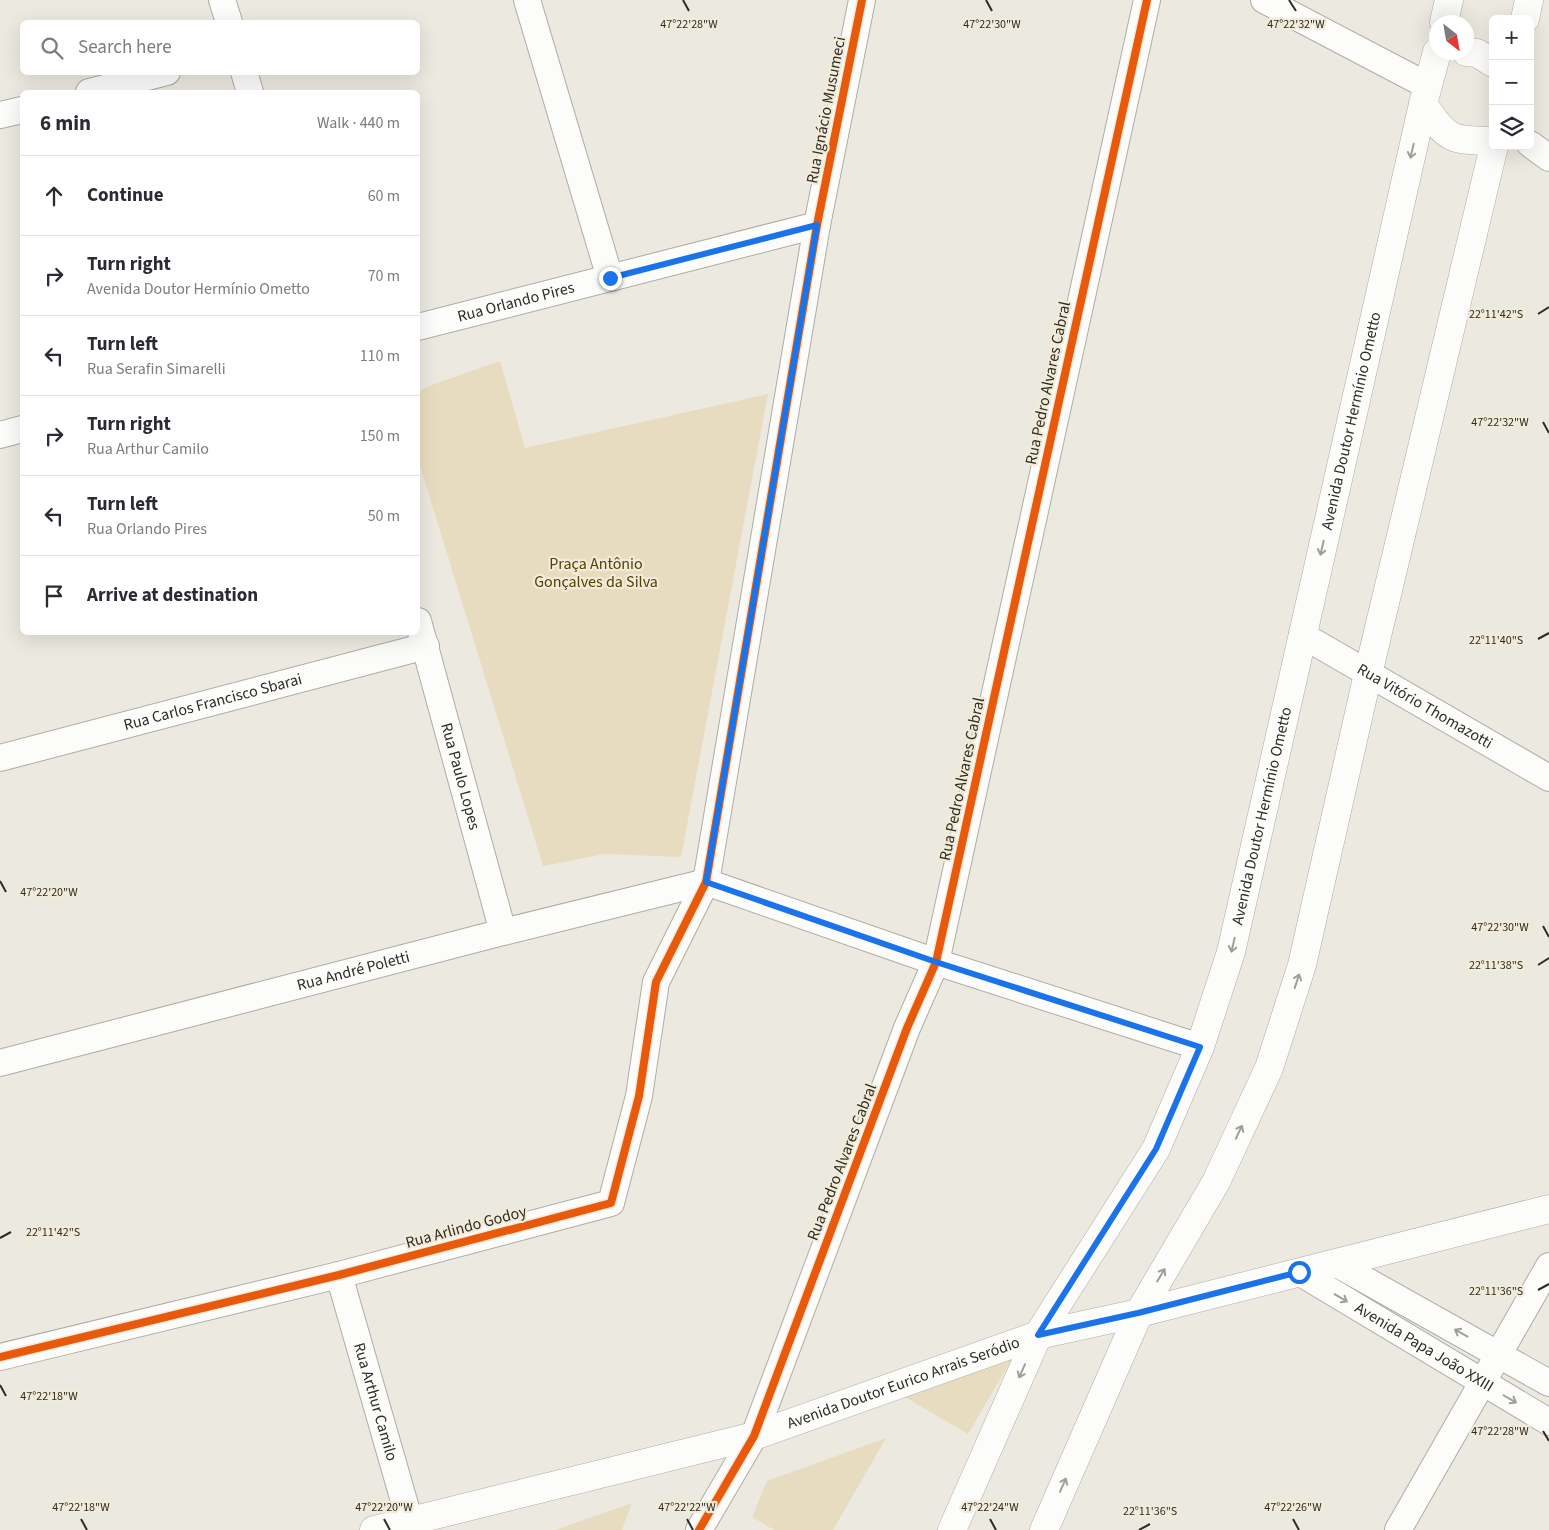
<!DOCTYPE html>
<html lang="en">
<head>
<meta charset="utf-8">
<style>
	body { margin:0; font-family:"Source Sans 3",sans-serif; background:#f7f7f7; color:#2b2b33 }
	.controls { position:absolute; right:15px; top:15px; display:grid; overflow:hidden; border-radius:8px; box-shadow:0 5px 20px #0002 }
	.controls button { width:45px; height:45px; display:grid; place-items:center; padding:0; border:0; border-bottom:1px solid #e1e1e2; background:#fff; color:#2b2b33; font:25px sans-serif }
	.compass { position:absolute; left:1429px; top:15px; width:45px; height:45px; border-radius:50%; background:#fff; box-shadow:0 5px 20px #0002; rotate:149deg }
	.stop { position:absolute; width:15px; height:15px; margin:-11px; border:4px solid #1a73e8; border-radius:50%; background:#fff }
	.stop.end { background:#1a73e8; border-color:#fff; box-shadow:0 1px 5px #0008 }
	.list { margin:0; padding:0; list-style:none }
	h2 { display:flex; justify-content:space-between; align-items:center; height:65px; margin:0; padding:0 20px; font-size:21px }
	h2 small { font-size:16px; font-weight:400; color:#7c7c81 }
	.list li { display:grid; grid-template-columns:32px 1fr auto; gap:15px; align-items:center; box-sizing:border-box; height:80px; padding:0 20px; border-top:1px solid #e1e1e2 }
	.list b { display:block; font-size:19px; white-space:nowrap }
	.list p { margin:0; font-size:16px; white-space:nowrap; color:#7c7c81 }
	.list em { font-size:16px; font-style:normal; color:#7c7c81 }
	.icon { flex:none; width:28px; height:28px; fill:none; stroke:currentColor; stroke-width:2; stroke-linecap:round; stroke-linejoin:round }
	.map { position:relative; flex:none; width:1549px; height:1530px; overflow:hidden }
	.search { position:absolute; background:#fff; box-shadow:0 5px 20px #0002; left:20px; top:20px; width:400px; height:55px; display:flex; align-items:center; gap:12px; box-sizing:border-box; padding:0 18px; border-radius:8px; color:#7c7c81; font-size:19px }
	.panel { position:absolute; background:#fff; box-shadow:0 5px 20px #0002; left:20px; top:90px; width:400px; height:545px; border-radius:8px }
	.map>svg:first-child { display:block }
	.green { fill:#e8dcc0 }
	.lines { fill:none; stroke-linecap:round; stroke-linejoin:round }
	.street-casing { stroke:#afaca5; stroke-width:28 }
	.secondary-casing { stroke:#afaca5; stroke-width:29 }
	.street { stroke:#fcfcfa; stroke-width:26 }
	.secondary { stroke:#fcfcfa; stroke-width:28 }
	.cycleway-casing { stroke:#f2ebda; stroke-width:11 }
	.cycleway { stroke:#e8590c; stroke-width:8 }
	.oneway { stroke:#a09e9a }
	.route { stroke:#1a73e8; stroke-width:6 }
	.ticks { fill:none; stroke:#2f2c25; stroke-width:2 }
	.labels { text-anchor:middle; dominant-baseline:central; stroke-width:4.5; stroke-linejoin:round; paint-order:stroke }
	.street-label { font-size:16px; fill:#2f2c25; stroke:#f2ebda }
	.park-label { font-size:16px; fill:#564001; stroke:#f2ebda }
	.ticks-label { font-size:12px; text-anchor:middle; fill:#2f2c25; stroke:#f2ebda; stroke-width:4.5; stroke-linejoin:round; paint-order:stroke }
</style>
</head>
<body>
<div class="map">
<svg width="1549" height="1530" viewBox="0 0 1549 1530">
	<rect width="100%" height="100%" fill="#ece9e0"/>
	<path class="green" d="M500 361 525 448 768 394 681 857 605 854 543 866 418 459V392L429 386Z
		M1012 1359 968 1434 893 1390Z
		M886 1438 833 1530H774L752 1517 767 1481Z
		M632 1503 622 1530H555Z"/>
	<g class="lines">
		<g class="street-casing">
			<g id="street">
				<path d="M222 0 229 22"/>
				<path d="M527 0 610 278"/>
				<path d="M1264 0 1428 86"/>
				<path d="M244 72 250 92"/>
				<path d="M89 92 167 72"/>
				<path d="M0 115 22 110"/>
				<path d="M1530 144 1549 158"/>
				<path id="s1" d="M418 327 817 225"/>
				<path d="M0 435 22 429"/>
				<path id="s2" d="M418 621 503 932"/>
				<path id="s3" d="M1302 635 1549 778"/>
				<path id="s4" d="M0 758 426 646"/>
				<path d="M706 882 936 962 1200 1047"/>
				<path id="s5" d="M0 1063 503 932 706 882"/>
				<path d="M1335 1263 1549 1383"/>
				<path id="s6" d="M1299 1272 1549 1422"/>
				<path id="s7" d="M339 1275 410 1522 406 1530"/>
				<path d="M0 1357 339 1275 611 1203 639 1096 656 982 706 882 817 225 862 0"/>
				<path d="M699 1530 754 1436 907 1028 936 962 1147 0"/>
				<path d="M1398 1530 1549 1266"/>
			</g>
		</g>
		<g class="secondary-casing">
			<g id="secondary">
				<path d="M1525 19 1529 0"/>
				<path d="M1444 22 1449 0"/>
				<path d="M1466 52 1477 53 1493 63"/>
				<path d="M1423 104C1448 140 1449 140 1493 141"/>
				<path id="s8" d="M374 1530 754 1436 1038 1335 1139 1313 1549 1209"/>
				<path id="s9" d="M952 1530 1038 1335 1156 1149 1200 1047 1231 952 1423 104 1437 52"/>
				<path d="M1044 1530 1139 1313 1216 1182 1269 1068 1302 965 1368 674 1494 146"/>
			</g>
		</g>
		<use href="#street" class="street"/>
		<use href="#secondary" class="secondary"/>
		<g class="cycleway-casing">
			<path id="cycleway" d="M0 1357 339 1275 611 1203 639 1096 656 982 706 882 817 225 862 0
				M699 1530 754 1436 907 1028 936 962 1147 0"/>
		</g>
		<use href="#cycleway" class="cycleway"/>
	</g>
	<defs><path id="oneway-shaft" d="M-6 0H5M1.5-3L5.5 0L1.5 3" fill="none" stroke-width="1.6" stroke-linecap="round" stroke-linejoin="round" transform="scale(1.25)"/></defs>
	<g class="oneway">
		<use href="#oneway-shaft" transform="translate(1412 151) rotate(103)"/>
		<use href="#oneway-shaft" transform="translate(1322 548) rotate(103)"/>
		<use href="#oneway-shaft" transform="translate(1233 945) rotate(103)"/>
		<use href="#oneway-shaft" transform="translate(1297 981) rotate(-72)"/>
		<use href="#oneway-shaft" transform="translate(1239 1132) rotate(-65)"/>
		<use href="#oneway-shaft" transform="translate(1161 1275) rotate(-59)"/>
		<use href="#oneway-shaft" transform="translate(1341 1298) rotate(31)"/>
		<use href="#oneway-shaft" transform="translate(1461 1333) rotate(-151)"/>
		<use href="#oneway-shaft" transform="translate(1022 1371) rotate(114)"/>
		<use href="#oneway-shaft" transform="translate(1510 1399) rotate(30)"/>
		<use href="#oneway-shaft" transform="translate(1063 1485) rotate(-66)"/>
	</g>
	<g class="lines">
		<path class="route" d="M610 278 817 225 706 882 936 962 1200 1047 1156 1149 1038 1335 1138 1313 1299 1272"/>
	</g>
	<path class="ticks" d="M683 0 689 11M986 0 992 11M1289 0 1296 11M1538 314 1549 307M1543 422 1549 433M1538 639 1549 633M0 881 6 892M1543 926 1549 937M1538 965 1549 958M0 1238 11 1232M1538 1290 1549 1284M0 1385 6 1396M1543 1431 1549 1441M81 1519 87 1530M384 1519 390 1530M687 1519 693 1530M990 1519 996 1530M1293 1519 1299 1530M1139 1530 1150 1524"/>
	<g class="labels">
		<g class="street-label">
			<text transform="translate(826 110) rotate(-79)">Rua Ignácio Musumeci</text>
			<text stroke="none"><textPath href="#s1" startOffset="101">Rua Orlando Pires</textPath></text>
			<text transform="translate(1048 383) rotate(-78)">Rua Pedro Alvares Cabral</text>
			<text stroke="none"><textPath href="#s9" startOffset="1189">Avenida Doutor Hermínio Ometto</textPath></text>
			<text stroke="none"><textPath href="#s4" startOffset="220">Rua Carlos Francisco Sbarai</textPath></text>
			<text stroke="none"><textPath href="#s3" startOffset="142">Rua Vitório Thomazotti</textPath></text>
			<text stroke="none"><textPath href="#s2" startOffset="161">Rua Paulo Lopes</textPath></text>
			<text transform="translate(962 779) rotate(-78)">Rua Pedro Alvares Cabral</text>
			<text stroke="none"><textPath href="#s9" startOffset="784">Avenida Doutor Hermínio Ometto</textPath></text>
			<text stroke="none"><textPath href="#s5" startOffset="365">Rua André Poletti</textPath></text>
			<text transform="translate(842 1162) rotate(-69)">Rua Pedro Alvares Cabral</text>
			<text transform="translate(466 1227) rotate(-15)">Rua Arlindo Godoy</text>
			<text stroke="none"><textPath href="#s6" startOffset="146">Avenida Papa João XXIII</textPath></text>
			<text stroke="none"><textPath href="#s8" startOffset="550">Avenida Doutor Eurico Arrais Seródio</textPath></text>
			<text stroke="none"><textPath href="#s7" startOffset="132">Rua Arthur Camilo</textPath></text>
		</g>
		<g class="park-label">
			<text x="596" y="564">Praça Antônio<tspan x="596" dy="18">Gonçalves da Silva</tspan></text>
		</g>
	</g>
	<g class="ticks-label">
		<text x="689" y="28">47°22'28"W</text>
		<text x="992" y="28">47°22'30"W</text>
		<text x="1296" y="28">47°22'32"W</text>
		<text x="1496" y="318">22°11'42"S</text>
		<text x="1500" y="426">47°22'32"W</text>
		<text x="1496" y="644">22°11'40"S</text>
		<text x="49" y="896">47°22'20"W</text>
		<text x="1500" y="931">47°22'30"W</text>
		<text x="1496" y="969">22°11'38"S</text>
		<text x="53" y="1236">22°11'42"S</text>
		<text x="1496" y="1295">22°11'36"S</text>
		<text x="49" y="1400">47°22'18"W</text>
		<text x="1500" y="1435">47°22'28"W</text>
		<text x="81" y="1511">47°22'18"W</text>
		<text x="384" y="1511">47°22'20"W</text>
		<text x="687" y="1511">47°22'22"W</text>
		<text x="990" y="1511">47°22'24"W</text>
		<text x="1293" y="1511">47°22'26"W</text>
		<text x="1150" y="1515">22°11'36"S</text>
	</g>
</svg>
<div class="controls">
<button>+</button>
<button>−</button>
<button><svg class="icon" aria-label="layers" viewBox="0 0 24 24"><path d="M12 4l9 5-9 5-9-5zM3 14l9 5 9-5"/></svg></button>
</div>
<svg class="compass" viewBox="-18 -18 36 36"><path d="M0-13l5 13h-10z" fill="#e53935"/><path d="M0 13l5-13h-10z" fill="#7c7c81"/></svg>
<div class="stop" style="left:1299px;top:1272px"></div>
<div class="stop end" style="left:610px;top:278px"></div>
<div class="search"><svg class="icon" aria-label="search" viewBox="0 0 24 24"><circle cx="10" cy="10" r="6"/><path d="M15 15l6 6"/></svg>Search here</div>
<section class="panel">
<h2>6 min<small>Walk · 440 m</small></h2>
<ul class="list">
<li><svg class="icon" aria-label="ahead" viewBox="0 0 24 24"><path d="M12 20V5M6 11l6-6 6 6"/></svg><div><b>Continue</b></div><em>60 m</em></li>
<li><svg class="icon" aria-label="right" viewBox="0 0 24 24"><path d="M7 20v-9h11M14 6l5 5-5 5"/></svg><div><b>Turn right</b><p>Avenida Doutor Hermínio Ometto</p></div><em>70 m</em></li>
<li><svg class="icon" aria-label="left" viewBox="0 0 24 24"><path d="M17 20v-9H6M10 6l-5 5 5 5"/></svg><div><b>Turn left</b><p>Rua Serafin Simarelli</p></div><em>110 m</em></li>
<li><svg class="icon" aria-label="right" viewBox="0 0 24 24"><path d="M7 20v-9h11M14 6l5 5-5 5"/></svg><div><b>Turn right</b><p>Rua Arthur Camilo</p></div><em>150 m</em></li>
<li><svg class="icon" aria-label="left" viewBox="0 0 24 24"><path d="M17 20v-9H6M10 6l-5 5 5 5"/></svg><div><b>Turn left</b><p>Rua Orlando Pires</p></div><em>50 m</em></li>
<li><svg class="icon" aria-label="arrive" viewBox="0 0 24 24"><path d="M6 21V4h12l-3 4 3 4H6"/></svg><div><b>Arrive at destination</b></div></li>
</ul>
</section>
</div>
</body>
</html>
